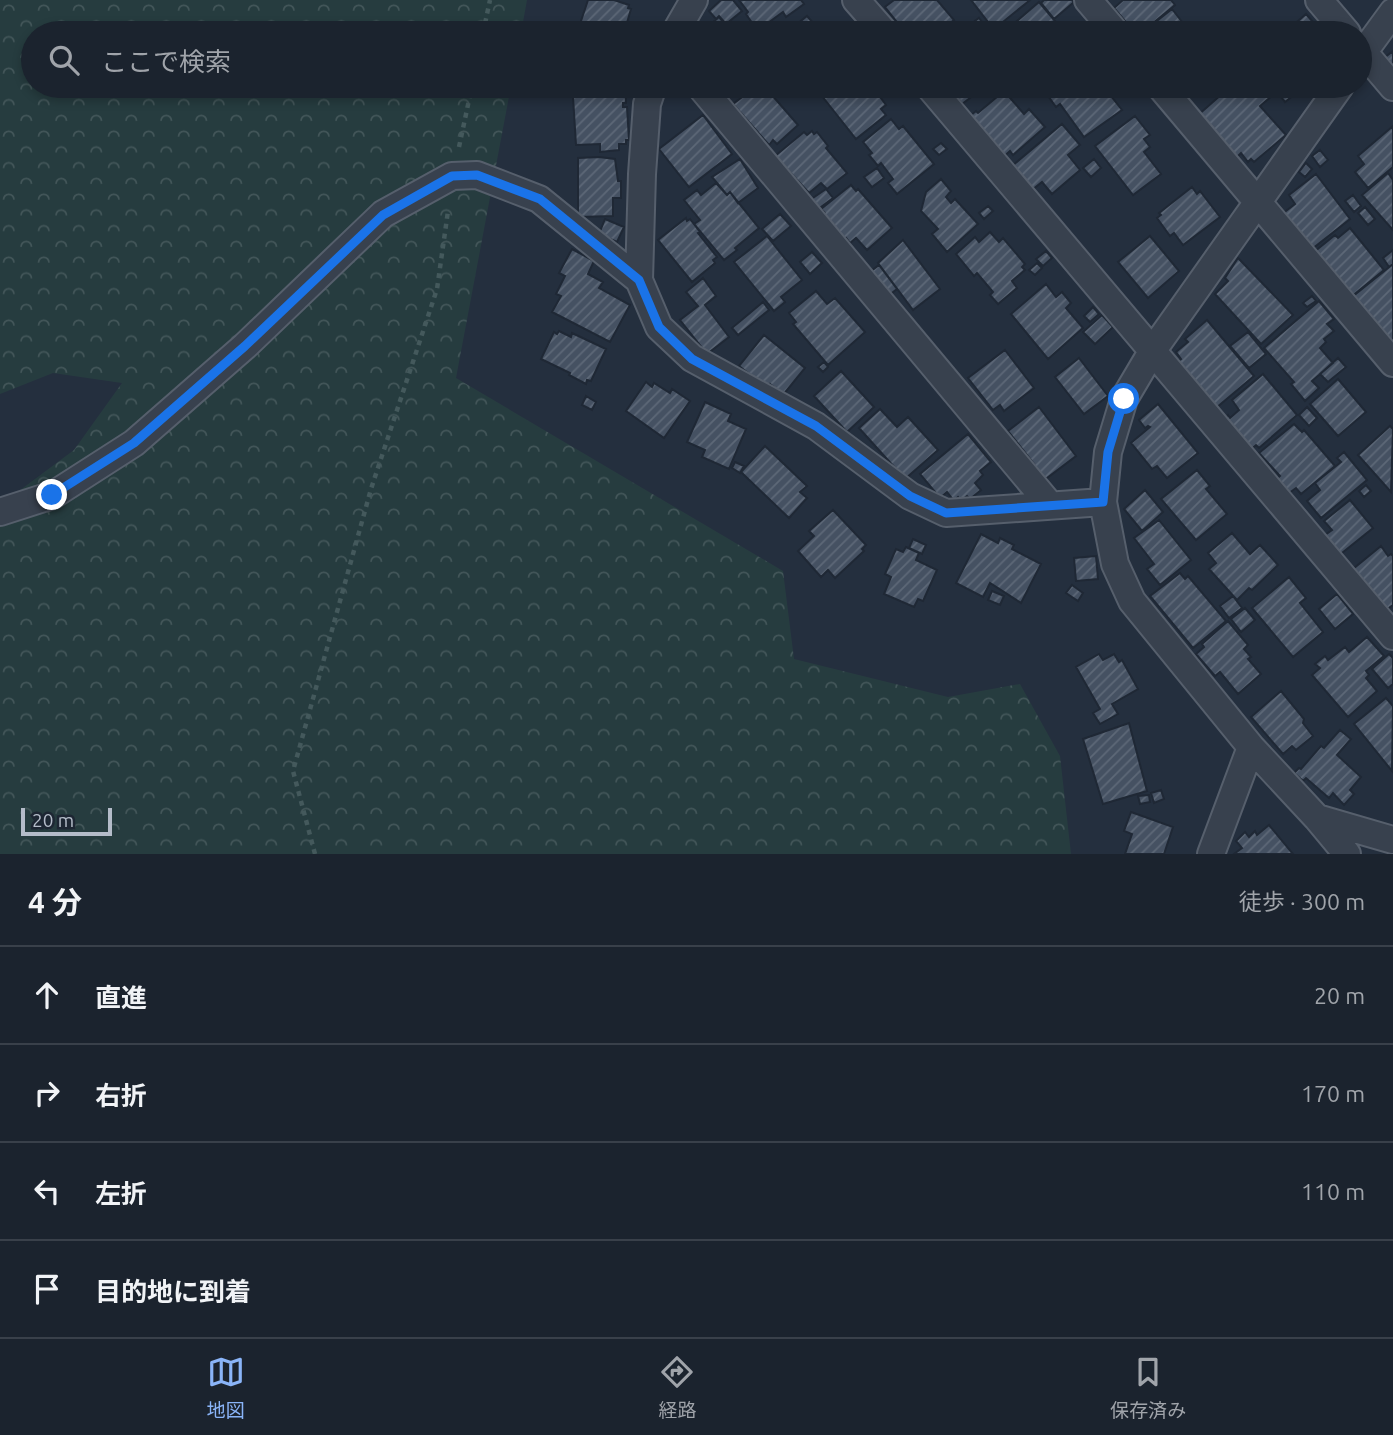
<!DOCTYPE html>
<html lang="ja">
<head>
<meta charset="utf-8">
<style>
	body { margin:0; font-family:Ubuntu,"Noto Sans JP",sans-serif; background:#242b36; color:#f1f3f6 }
	.scale { position:absolute; left:21px; bottom:18px; width:91px; box-sizing:border-box; padding-left:7px; border:4px solid #b4bcc9; border-top:0; font-size:19px; line-height:24px; white-space:nowrap; color:#b4bcc9; -webkit-text-stroke:5px #1d2633; paint-order:stroke }
	.stop { position:absolute; width:21px; height:21px; margin:-16px; border:5px solid #1a73e8; border-radius:50%; background:#fff }
	.stop.end { background:#1a73e8; border-color:#fff; box-shadow:0 2px 7px #0008 }
	.list { margin:0; padding:0; list-style:none }
	h2 { display:flex; justify-content:space-between; align-items:center; height:91px; margin:0; padding:0 28px; font-size:30px }
	h2 small { font-size:23px; font-weight:400; color:#a0a4aa }
	.list li { display:grid; grid-template-columns:46px 1fr auto; gap:21px; align-items:center; box-sizing:border-box; height:98px; padding:0 28px; border-top:2px solid #39404a }
	.list b { display:block; font-size:26px; white-space:nowrap }
	.list em { font-size:23px; font-style:normal; color:#a0a4aa }
	.icon { flex:none; width:38px; height:38px; fill:none; stroke:currentColor; stroke-width:2; stroke-linecap:round; stroke-linejoin:round }
	.map { position:relative; flex:none; width:1393px; height:854px; overflow:hidden }
	.search { position:absolute; background:#1b232e; box-shadow:0 4px 10px #0003; left:21px; right:21px; top:21px; height:77px; display:flex; align-items:center; gap:18px; box-sizing:border-box; padding:0 24px; border-radius:38px; color:#a0a4aa; font-size:26px }
	.sheet { height:483px; background:#1b232e }
	nav { display:flex; justify-content:space-around; align-items:center; box-sizing:border-box; height:98px; border-top:2px solid #39404a; background:#1b232e; font-size:19px; color:#a0a4aa }
	nav a { display:grid; justify-items:center; gap:4px }
	nav .on { color:#8ab4f8 }
	.map>svg:first-child { display:block }
	.forest { fill:url(#forest-crowns) }
	.building { fill:url(#building-hatch); stroke:#1f2835; stroke-width:2 }
	.lines { fill:none; stroke-linecap:round; stroke-linejoin:round }
	.street-casing { stroke:#565f6c; stroke-width:30 }
	.path { stroke:#44595c; stroke-width:4.5; stroke-dasharray:5 5; stroke-linecap:butt }
	.street { stroke:#38414e; stroke-width:26 }
	.route { stroke:#1a73e8; stroke-width:9 }
</style>
</head>
<body>
<div class="map">
<svg width="1393" height="854" viewBox="0 0 1393 854">
	<defs>
		<pattern id="forest-crowns" width="20" height="18" patternUnits="userSpaceOnUse" patternTransform="scale(1.75)"><rect width="20" height="18" fill="#263c3f"/><path d="M2 6a3 3 0 1 1 6 0M12 15a3 3 0 1 1 6 0" fill="none" stroke="#435659"/></pattern>
		<pattern id="building-hatch" width="6" height="6" patternUnits="userSpaceOnUse" patternTransform="scale(1.75)"><rect width="6" height="6" fill="#455162"/><path d="M-1 1l2-2M0 6l6-6M5 7l2-2" fill="none" stroke="#5d6877"/></pattern>
	</defs>
	<rect width="100%" height="100%" fill="#242f3e"/>
	<path class="forest" d="M0 0H527L521 33H33V86H511L456 378 783 571 794 659 948 697 1020 684 1060 756 1071 854H0V505L74 450 122 383 53 373 0 394Z"/>
	<path class="building" d="M588 0H614L629 5 628 8 631 9 624 33H577Z
		M721 0H733L742 11 726 24 719 16 716 19 709 11Z
		M739 0H801L804 4 786 17 783 12 768 23 773 30 768 33H759L746 14 748 12Z
		M894 0H937L954 20 938 33H903L898 28 900 26 885 7Z
		M971 0H1030L998 26 996 24 992 27Z
		M1044 0H1072L1074 2 1054 19 1041 3Z
		M1123 0H1171L1175 5 1141 33H1135L1114 8Z
		M1039 2 1055 21 1049 26 1056 33H1003Z
		M1172 9 1186 27 1178 33H1160L1153 24Z
		M1306 14 1313 22 1305 29 1298 21Z
		M807 16 822 33H786Z
		M719 17 726 26 729 23 738 33H694L702 27 704 30Z
		M979 18 991 33H959Z
		M1284 25 1290 33H1274Z
		M1393 51V68L1384 58Z
		M625 86 626 103H623V107H627L629 140H626V144H619V150L600 152V144L576 145 573 97 591 96V90Z
		M757 86H764L798 125 777 144 773 140 769 145 733 104Z
		M824 86H872L886 105 881 109 886 115 856 139 818 91Z
		M947 86H986L962 104 960 101 955 104 948 94 951 91Z
		M1056 86H1106L1104 87 1122 110 1084 137 1060 104 1056 107 1046 93Z
		M1172 86H1196L1198 88 1183 99Z
		M1231 86H1265L1273 95 1260 106 1286 135 1254 162 1251 159 1248 162 1241 153 1236 158 1197 116Z
		M1273 86H1305L1285 102Z
		M1004 91 1024 114 1029 109 1045 127 1013 155 1010 151 1000 160 965 120 976 111 978 113Z
		M703 115 732 154 689 187 659 149Z
		M1135 116 1150 135 1144 139 1150 147 1144 152 1161 174 1133 195 1095 146Z
		M891 119 899 129 903 126 934 164 897 194 888 183 893 179 881 163 878 166 869 155 872 153 863 142Z
		M1062 124 1080 145 1068 155 1080 170 1052 194 1042 182 1032 190 1012 166Z
		M1393 126V167L1368 188 1355 172 1364 164 1358 156Z
		M812 131 814 134 817 132 828 146 826 148 847 173 827 189 821 183 809 193 775 156 804 132 807 135Z
		M941 143 947 149 939 155 933 149Z
		M1320 150 1328 160 1320 167 1312 156Z
		M599 157 615 159 618 181H621V198H613V216L578 217V158Z
		M740 159 758 188 738 203 730 192 727 195 712 177Z
		M1094 159 1101 168 1091 177 1083 168Z
		M1306 163 1312 169 1305 177 1299 172Z
		M877 168 884 178 872 187 864 177Z
		M1388 173 1393 180V230L1362 195Z
		M1316 174 1350 219 1312 249 1282 214 1295 204 1289 195Z
		M941 179 951 191 946 197 951 203 955 199 978 224 947 252 932 234 938 229 921 211 926 192Z
		M716 183 727 195 730 192 759 228 735 248 737 250 724 260 694 224 700 220 684 200 697 190 701 195Z
		M851 185 856 191 858 189 892 228 867 250 856 238 850 243 846 238 842 241 820 213 824 212 821 209Z
		M1192 187 1197 194 1200 191 1220 217 1183 245 1174 233 1170 236 1157 218 1161 215 1159 213Z
		M826 189 833 198 817 210 810 200Z
		M1353 195 1361 206 1354 212 1345 201Z
		M988 206 993 211 984 219 979 213Z
		M1365 207 1375 219 1368 225 1358 213Z
		M780 214 791 226 773 241 762 229Z
		M686 218 687 221 690 219 700 232 698 233 717 257 713 260 715 263 692 282 658 240Z
		M605 219 624 227 617 242 599 234Z
		M1350 228 1384 270 1351 297 1314 252 1335 235 1338 238Z
		M990 232 999 242 1003 238 1025 264 1022 267 1025 270 1012 281 1017 288 998 304 990 295 993 292 977 273 974 276 956 254 975 237 979 242Z
		M767 236 802 280 781 297 785 302 774 311 734 262Z
		M1150 236 1179 271 1148 298 1118 262Z
		M903 240 940 289 913 310 878 263Z
		M572 249 594 261 588 274 603 282 599 288 630 305 610 342 552 312 561 296 556 294 565 276 559 273Z
		M1393 250V264L1389 267 1383 258Z
		M1046 251 1052 258 1043 266 1036 259Z
		M812 252 822 263 810 274 800 262Z
		M1238 258 1293 315 1261 344 1215 294 1228 281 1225 278Z
		M1037 263 1042 268 1035 275 1029 270Z
		M1393 264V344L1352 297Z
		M879 265 897 289 888 296 870 272Z
		M703 278 716 296 705 305 729 337 707 354 680 320 698 306 686 292Z
		M1046 284 1056 297 1062 292 1071 303 1066 308 1083 328 1048 359 1011 314Z
		M816 291 827 304 835 298 865 332 828 365 793 324 796 322 789 313Z
		M1312 296 1316 301 1307 307 1303 303Z
		M1319 301 1334 319 1327 324 1334 331 1324 339 1326 342 1320 348 1333 363 1312 381 1319 388 1305 401 1291 384 1294 382 1264 348Z
		M763 302 769 310 738 335 732 328Z
		M1093 307 1099 314 1090 322 1084 316Z
		M1102 315 1113 327 1095 344 1083 332Z
		M1207 320 1254 376 1216 408 1177 362 1181 359 1176 352 1188 342 1185 339Z
		M559 331 571 337 572 333 606 349 591 381 587 380 586 384 569 375 570 373 541 359 554 332 557 334Z
		M1248 332 1266 354 1249 368 1230 346Z
		M764 335 805 368 783 395 770 384 767 388 739 366Z
		M1005 350 1034 388 1004 411 1000 405 993 410 968 378Z
		M1079 358 1108 396 1084 414 1055 377Z
		M1338 358 1346 367 1328 382 1320 374Z
		M824 362 828 367 823 372 818 367Z
		M841 371 874 407 847 432 814 396Z
		M1263 374 1297 415 1259 448 1256 445 1248 452 1221 421 1228 415 1230 418 1239 410 1232 400Z
		M1338 379 1366 412 1338 436 1310 404Z
		M646 382 652 387 654 383 670 393 672 389 690 401 664 438 626 411Z
		M586 396 596 402 592 410 582 405Z
		M705 402 731 414 728 421 746 429 729 469 702 457 705 450 687 442Z
		M1158 404 1198 453 1167 478 1157 466 1152 469 1131 443 1150 427 1148 426 1145 428 1139 420Z
		M1039 407 1076 456 1043 481 1031 466 1034 464 1008 431Z
		M1307 407 1317 418 1309 426 1299 415Z
		M880 409 897 427 908 417 938 450 905 479 859 428Z
		M1294 424 1302 432 1304 430 1335 466 1301 494 1296 488 1285 496 1273 482 1280 476 1259 453Z
		M1390 426 1393 429 1391 492 1358 455Z
		M968 434 991 462 980 471 983 475 975 483 981 490 970 499 967 496 961 501 958 497 954 501 947 492 940 498 920 474Z
		M765 446 807 486 800 492 807 498 789 518 741 472Z
		M1344 452 1367 480 1321 518 1307 501 1320 490 1315 483 1341 462 1337 458Z
		M735 462 744 466 740 473 732 468Z
		M1197 470 1210 486 1206 489 1227 514 1196 540 1161 499Z
		M1366 485 1371 491 1364 497 1359 491Z
		M1145 490 1163 512 1142 531 1124 509Z
		M1350 500 1373 528 1337 557 1325 535 1332 530 1324 521Z
		M833 510 866 545 862 549 864 551 835 578 828 570 821 577 798 551 814 536 809 531Z
		M1159 520 1191 560 1160 585 1147 569 1154 564 1134 538Z
		M1232 533 1250 554 1260 545 1278 565 1252 590 1249 588 1237 600 1209 569 1216 563 1208 553Z
		M981 534 998 543 1000 538 1014 545 1012 549 1041 564 1021 603 990 583 983 597 956 583Z
		M913 539 926 545 922 554 909 548Z
		M1381 546 1388 556 1391 554 1393 556V605L1386 610 1353 569Z
		M906 547 919 553 916 560 937 570 923 601 918 599 914 607 884 594 891 577 885 574 896 549 903 552Z
		M1096 556 1098 579 1076 581 1074 558Z
		M1180 573 1185 579 1188 576 1226 621 1193 648 1150 596Z
		M1289 577 1306 598 1300 603 1323 632 1293 657 1252 608Z
		M1072 585 1083 593 1078 601 1066 593Z
		M992 591 1004 596 1000 605 988 600Z
		M1337 594 1353 614 1335 629 1319 609Z
		M1233 596 1242 608 1229 618 1220 606Z
		M1245 608 1255 620 1241 632 1231 619Z
		M1228 621 1248 645 1244 649 1251 657 1248 659 1261 674 1238 694 1220 672 1215 676 1196 654 1204 647 1202 644Z
		M1367 637 1384 656 1366 671 1369 675 1366 678 1377 691 1348 717 1312 675 1320 668 1315 664 1325 656 1328 660 1345 647 1349 652Z
		M1099 654 1103 660 1114 654 1119 662 1122 660 1138 689 1112 704 1118 714 1100 724 1093 713 1100 709 1076 667Z
		M1389 654 1393 658V684L1388 688 1372 669Z
		M1281 691 1304 719 1303 723 1313 736 1296 750 1292 746 1283 754 1251 717Z
		M1386 698 1393 706 1392 771 1354 724Z
		M1129 723 1147 791 1103 804 1083 739Z
		M1340 730 1351 739 1337 755 1361 777 1350 790 1354 794 1344 805 1333 793 1329 798 1306 778 1303 781 1294 773 1299 768 1301 769 1321 746 1324 748Z
		M1161 790 1164 799 1154 803 1151 793Z
		M1149 795 1150 802 1140 804 1138 796Z
		M1131 812 1173 827 1164 854H1125L1132 834 1124 831Z
		M1269 825 1293 854H1234L1242 848 1236 841 1245 832 1249 837 1255 831 1257 835Z"/>
	<g class="lines">
		<g class="street-casing">
			<path id="street" d="M856 0 885 33
				M1088 0 1116 33
				M1319 0 1347 33
				M675 33 694 0
				M1360 48 1393 87
				M1360 57 1393 12
				M653 86 647 104 642 174 639 280 659 327 692 358 816 426 910 496 946 513 1103 502
				M700 86 1050 505
				M929 86 1393 636
				M1160 86 1393 363
				M1340 86 1153 350 1124 399 1108 452 1103 502 1115 564 1132 601 1251 747 1317 818 1393 840
				M0 512 53 495 134 443 245 346 383 214 452 176 477 175 539 199 639 280
				M1317 818 1347 854
				M1211 854 1251 747"/>
		</g>
		<path class="path" d="M483 33 490 0
			M459 147 472 86
			M315 854 293 771 371 489 437 289 448 211"/>
		<use href="#street" class="street"/>
	</g>
	<g class="lines">
		<path class="route" d="M52 495 134 443 245 346 383 215 452 176 477 175 540 199 639 280 659 327 692 359 816 426 910 496 946 513 1103 502 1108 452 1124 399"/>
	</g>
</svg>
<div class="scale">20 m</div>
<div class="stop" style="left:1124px;top:399px"></div>
<div class="stop end" style="left:52px;top:495px"></div>
<div class="search"><svg class="icon" aria-label="search" viewBox="0 0 24 24"><circle cx="10" cy="10" r="6"/><path d="M15 15l6 6"/></svg>ここで検索</div>
</div>
<section class="sheet">
<h2>4 分<small>徒歩 · 300 m</small></h2>
<ul class="list">
<li><svg class="icon" aria-label="ahead" viewBox="0 0 24 24"><path d="M12 20V5M6 11l6-6 6 6"/></svg><div><b>直進</b></div><em>20 m</em></li>
<li><svg class="icon" aria-label="right" viewBox="0 0 24 24"><path d="M7 20v-9h11M14 6l5 5-5 5"/></svg><div><b>右折</b></div><em>170 m</em></li>
<li><svg class="icon" aria-label="left" viewBox="0 0 24 24"><path d="M17 20v-9H6M10 6l-5 5 5 5"/></svg><div><b>左折</b></div><em>110 m</em></li>
<li><svg class="icon" aria-label="arrive" viewBox="0 0 24 24"><path d="M6 21V4h12l-3 4 3 4H6"/></svg><div><b>目的地に到着</b></div></li>
</ul>
</section>
<nav>
<a class="on"><svg class="icon" aria-label="map" viewBox="0 0 24 24"><path d="M3 6l6-2 6 2 6-2v14l-6 2-6-2-6 2zM9 4v14M15 6v14"/></svg>地図</a>
<a><svg class="icon" aria-label="directions" viewBox="0 0 24 24"><path d="M12 3l9 9-9 9-9-9zM9 14v-3h6M13 9l2 2-2 2"/></svg>経路</a>
<a><svg class="icon" aria-label="saved" viewBox="0 0 24 24"><path d="M7 4h10v16l-5-4-5 4z"/></svg>保存済み</a>
</nav>
</body>
</html>
